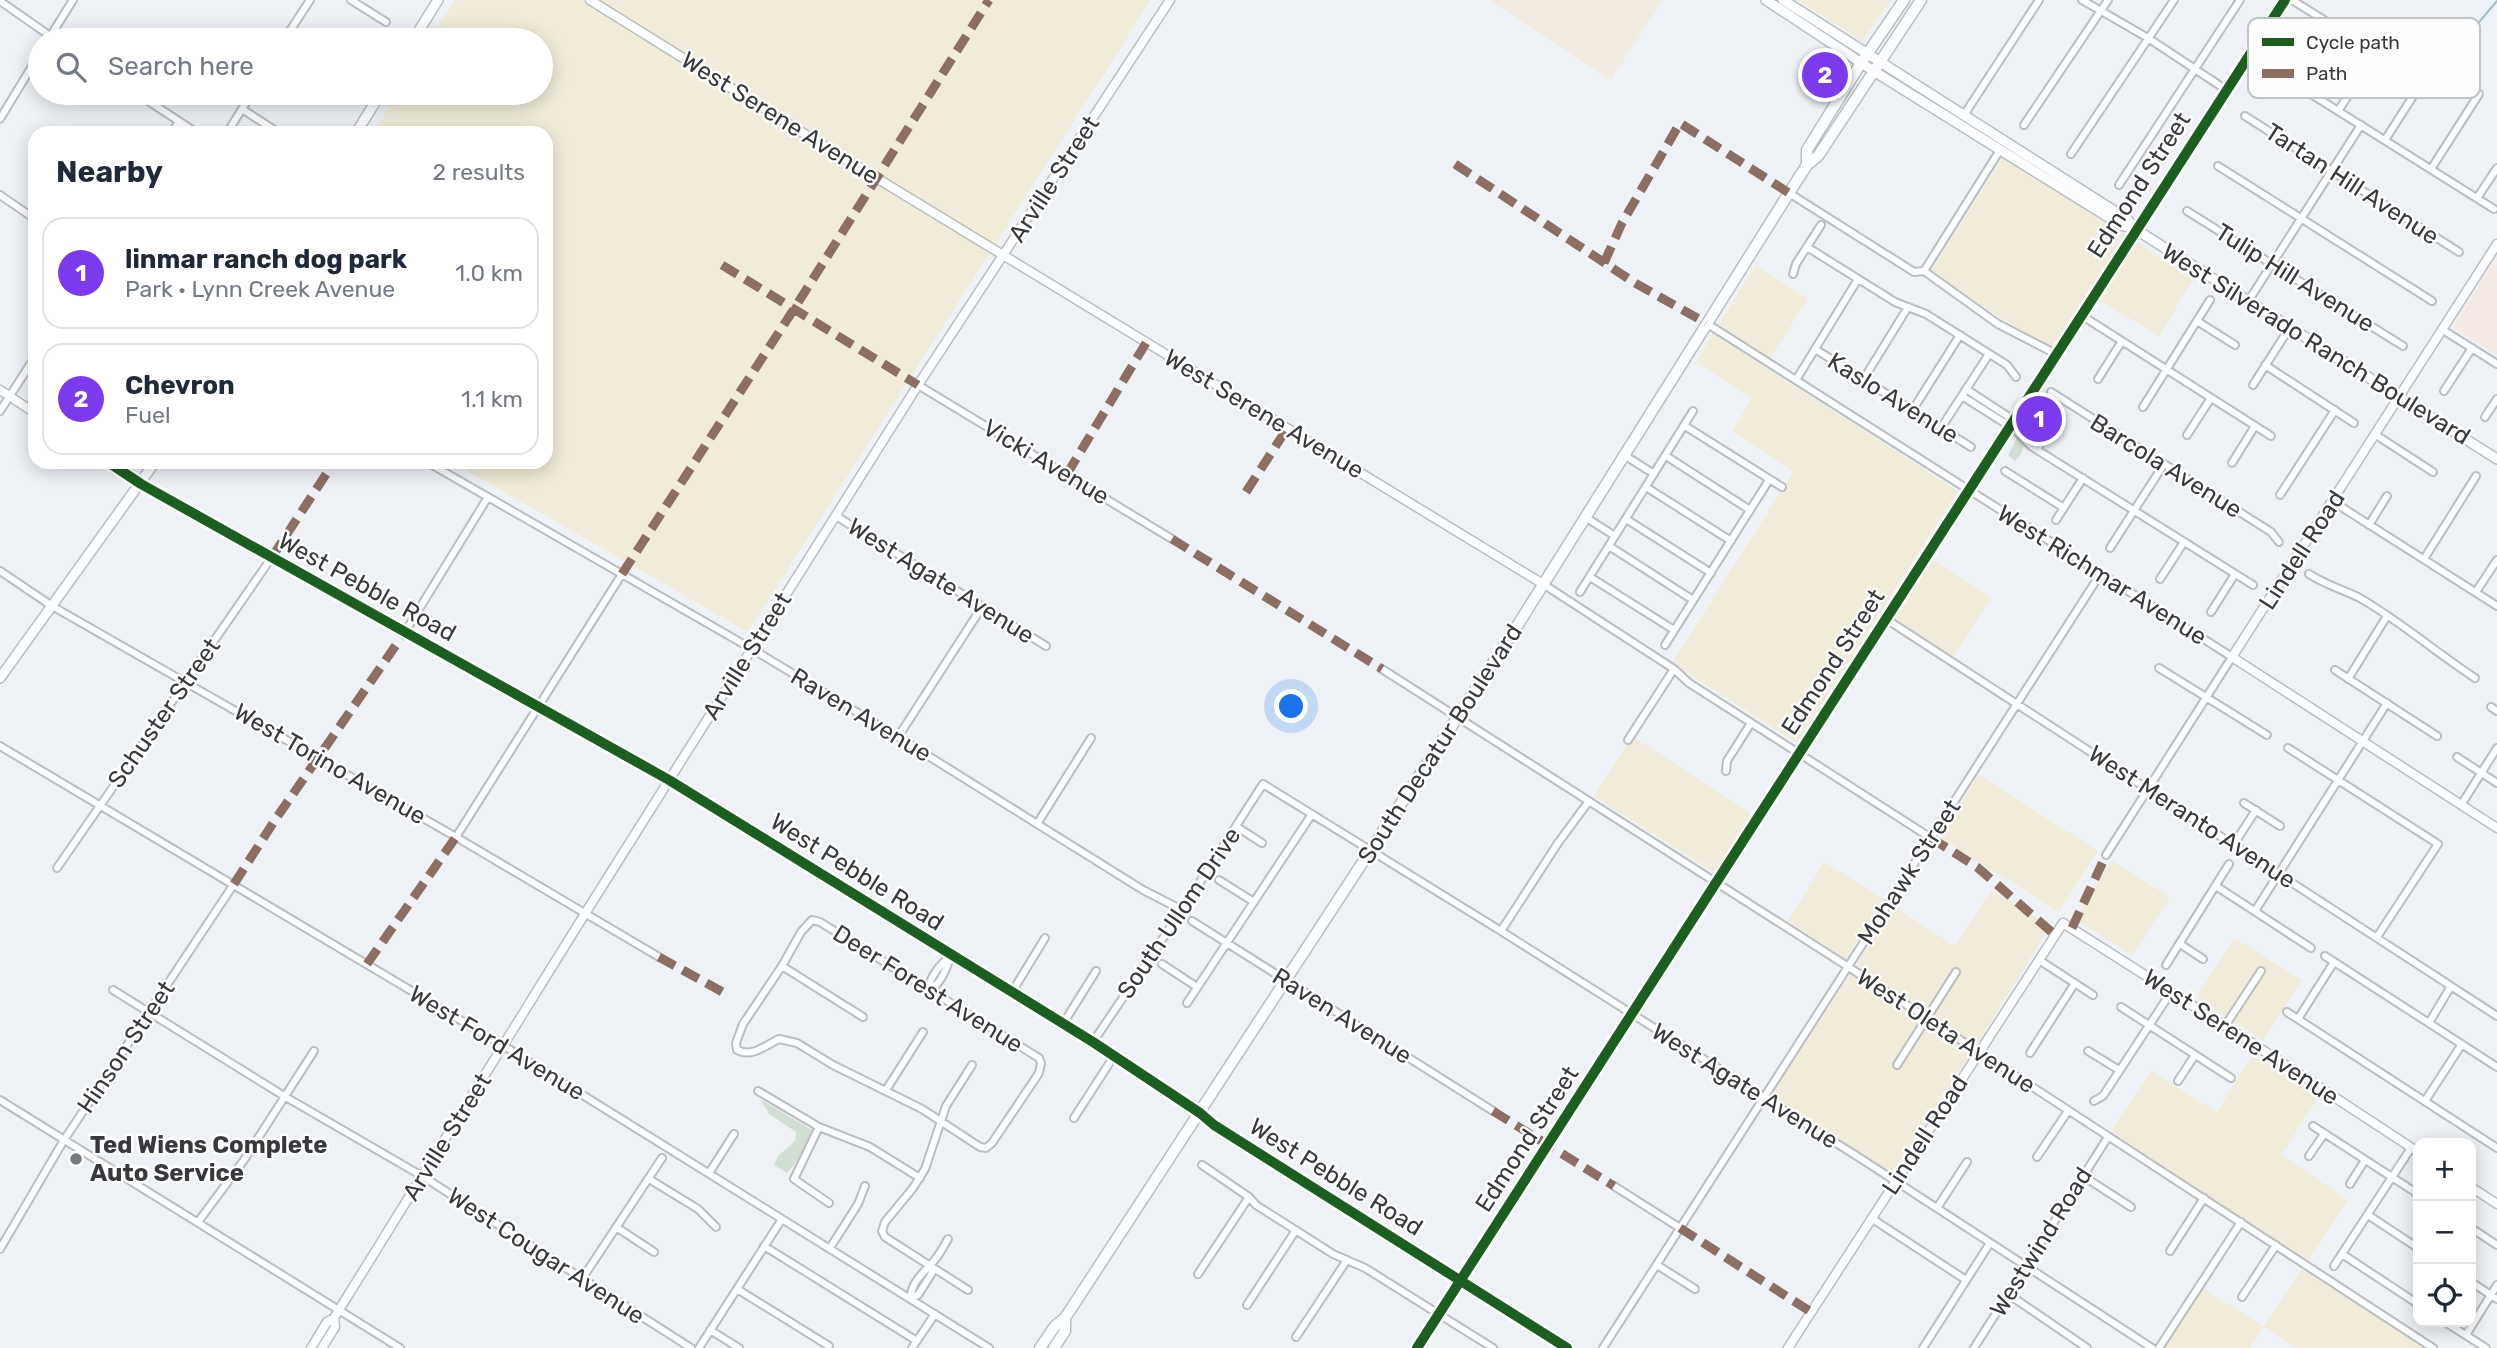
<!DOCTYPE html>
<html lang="en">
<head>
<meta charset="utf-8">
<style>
	body { margin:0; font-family:Rubik,sans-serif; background:#f6f6f7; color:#1f2937 }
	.controls { position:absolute; right:21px; bottom:21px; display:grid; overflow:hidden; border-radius:14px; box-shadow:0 4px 18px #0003 }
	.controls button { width:63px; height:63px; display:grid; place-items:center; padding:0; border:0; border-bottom:2px solid #e0e1e3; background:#fff; color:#1f2937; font:35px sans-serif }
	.you { position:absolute; left:1292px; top:707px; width:24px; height:24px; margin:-18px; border:5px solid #fff; border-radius:50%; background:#1a73e8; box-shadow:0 0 0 10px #1a73e833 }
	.badge { display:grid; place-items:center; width:46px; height:46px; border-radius:50%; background:#7c3aed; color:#fff; font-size:23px; font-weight:700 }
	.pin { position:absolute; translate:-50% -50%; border:4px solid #fff; box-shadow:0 2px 7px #0006 }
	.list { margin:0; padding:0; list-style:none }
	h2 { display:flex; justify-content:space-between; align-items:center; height:91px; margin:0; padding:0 28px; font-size:30px }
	h2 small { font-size:23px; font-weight:400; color:#747a83 }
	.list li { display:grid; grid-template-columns:46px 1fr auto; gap:21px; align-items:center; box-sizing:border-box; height:112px; margin:0 14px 14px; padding:0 14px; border:2px solid #e0e1e3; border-radius:21px }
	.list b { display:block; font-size:26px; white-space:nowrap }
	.list p { margin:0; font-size:23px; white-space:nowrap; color:#747a83 }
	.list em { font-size:23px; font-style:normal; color:#747a83 }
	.icon { flex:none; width:38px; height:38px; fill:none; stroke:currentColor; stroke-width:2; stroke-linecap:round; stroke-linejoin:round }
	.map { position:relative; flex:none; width:2497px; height:1348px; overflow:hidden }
	.search { position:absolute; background:#fff; box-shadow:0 4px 18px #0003; left:28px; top:28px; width:525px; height:77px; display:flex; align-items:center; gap:18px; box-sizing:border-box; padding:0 24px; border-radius:38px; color:#747a83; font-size:26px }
	.panel { position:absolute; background:#fff; box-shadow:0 4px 18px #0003; left:28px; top:126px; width:525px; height:343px; border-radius:21px }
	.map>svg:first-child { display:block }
	.industrial { fill:#f1ebe2 }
	.education { fill:#f4eae3 }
	.green { fill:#d3dfd5 }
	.sand { fill:#f0ecd9 }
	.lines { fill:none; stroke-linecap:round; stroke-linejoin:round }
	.stream { stroke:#a1c0c2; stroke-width:2 }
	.minor-casing { stroke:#bbbec1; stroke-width:10 }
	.tertiary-casing { stroke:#bbbec1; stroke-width:11 }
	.secondary-casing { stroke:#bbbec1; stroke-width:12 }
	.primary-casing { stroke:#bbbec1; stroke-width:13 }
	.minor { stroke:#fcfdfe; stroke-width:6 }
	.tertiary { stroke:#fcfdfe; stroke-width:8 }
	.secondary { stroke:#fcfdfe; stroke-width:9 }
	.primary { stroke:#fcfdfe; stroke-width:10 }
	.quiet { stroke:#8d6e63; stroke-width:9; stroke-dasharray:18 9; stroke-linecap:butt }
	.cycleway-casing { stroke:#fefefe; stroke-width:15 }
	.cycleway { stroke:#1b5e20; stroke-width:10 }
	.poi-dot { fill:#777a7d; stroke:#fefefe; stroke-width:2.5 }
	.labels { text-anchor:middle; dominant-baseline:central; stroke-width:5; stroke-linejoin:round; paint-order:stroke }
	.street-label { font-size:24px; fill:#37393c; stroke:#fefefe }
	.poi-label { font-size:24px; font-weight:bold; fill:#37393c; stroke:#fefefe; text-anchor:start }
	.key { fill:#fefefe; stroke:#c2c3c4; stroke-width:2 }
	.key-label { font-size:19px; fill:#37393c }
</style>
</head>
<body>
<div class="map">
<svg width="2497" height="1348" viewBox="0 0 2497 1348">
	<rect width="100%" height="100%" fill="#eef2f6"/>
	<path class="industrial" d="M1489 0H1663L1611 80Z"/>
	<path class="education" d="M2497 258V355L2453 327Z"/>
	<path class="green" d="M2037 412 2051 424 2041 439 2028 426Z
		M2018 436 2024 444 2021 454 2015 461 2008 455Z
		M760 1099 812 1130C811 1144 797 1163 787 1173L774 1165 778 1156 795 1141 796 1132 769 1114Z"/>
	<path class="sand" d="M455 0H1151L748 632 452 462H546V133H374L398 93H541V40H430Z
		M1798 0H1891L1862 41Z
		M2004 156 2193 279 2160 336 2088 294 2051 349 1930 273Z
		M1756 265 1808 299 1770 358 1719 324Z
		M1713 334 1958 491 1797 743 1672 663 1794 471 1732 431 1752 398 1696 362Z
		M1932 559 1991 597 1953 658 1892 618Z
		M1632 736 1753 815 1715 873 1594 796Z
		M1978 774 2098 851 2059 912 1941 838Z
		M2112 861 2170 897 2132 955 2075 919Z
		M1824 862 1884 899 1846 959 1788 921Z
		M1992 890 2050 926 1976 1046 1892 1172 1771 1095 1895 907 1955 946Z
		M2234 938 2302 980 2263 1040 2197 997Z
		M2252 1055 2320 1095 2281 1155 2348 1200 2307 1263 2111 1131 2151 1071 2217 1112Z
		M2302 1269 2427 1348H2296L2264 1327 2250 1348H2164L2203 1288 2264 1327Z"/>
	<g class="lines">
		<path class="stream" d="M2462 39 2469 34 2497 1"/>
		<g class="minor-casing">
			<path id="minor" d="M351 0 386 22
				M2082 0 2148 38 2225 89
				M2292 0 2332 25 2340 34
				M0 1 56 40
				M48 40 73 0
				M284 40 310 0
				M2249 55 2494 209
				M136 93 197 133
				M242 109 279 133
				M2338 111 2389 33
				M1964 115 2039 0
				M2245 116 2459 252
				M0 119 40 53
				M2024 125 2108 0
				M172 133 179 121
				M227 133 252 93
				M2385 140 2433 65
				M2071 154 2174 0
				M2218 166 2432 301
				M2431 169 2479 94
				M2119 185 2240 0
				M1789 193 1914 272 1924 271 2000 150
				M0 195 35 219
				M2477 198 2497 168
				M2187 211 2403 346
				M1807 247 1895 302 1926 314 2007 365 2016 377
				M1924 271 1998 324 2056 354
				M1793 274 1796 264 1821 225
				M2249 300 2361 125
				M2081 315 2271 436
				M2197 321 2235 345
				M1706 323 2232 657 2106 855
				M2443 330 2497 364
				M1815 349 1971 447
				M2265 365 2354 423
				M2098 379 2122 341
				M1796 380 1858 279
				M1863 380 1908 307
				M918 385 1172 539
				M2253 385 2290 327
				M1966 389 2018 423 2039 447
				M2444 391 2472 348
				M2051 392 2271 532 2279 542
				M1962 396 2014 429 2031 446 2253 585
				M2143 407 2210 300
				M0 411 35 357
				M1912 411 1960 335
				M2485 417 2497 399
				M1685 426 1782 487
				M1941 428 1989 354
				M2187 435 2211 398
				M2376 435 2433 472
				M1624 455 1654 474
				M1666 456 1750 510
				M427 462 752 649 898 737 1143 890 1182 910
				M2232 463 2255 426
				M2005 471 2064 508
				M1646 487 1731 541
				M2280 495 2335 410
				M2332 501 2497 606
				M836 516 1046 646
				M1585 517 1615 536
				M1626 519 1711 573
				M2056 520 2083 478
				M2369 525 2387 496
				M1609 546 1693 600
				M2110 548 2164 464
				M2424 559 2476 476
				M0 571 52 606 456 837 659 957
				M2309 574C2324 584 2341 589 2358 597 2399 620 2435 652 2475 678
				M1590 577 1674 630
				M2160 579 2184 542
				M1543 584 1674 669 1689 683 1931 838
				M1580 592 1693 411
				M2476 592 2497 560
				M2211 612 2235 574
				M1886 619 2497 1016
				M405 632 488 497
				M1665 645 1769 480
				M2159 668 2267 735
				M1382 669 1847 966 2433 1348
				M2335 670 2437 736
				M2348 679 2387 616
				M2491 707 2497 711
				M898 737 982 607
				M1628 740 1674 669
				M0 746 504 1046 989 1348
				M2288 748 2438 844 2377 937
				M2457 757 2497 783
				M1726 771 1727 761 1751 723
				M2244 803 2280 826
				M2461 805 2497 748
				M1037 824 1091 738
				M1237 827 1262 843
				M456 837 622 574
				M2234 844 2256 810
				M57 868 272 557
				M1219 880 1254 902
				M2216 886 2311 948
				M2255 911 2387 703
				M812 920 820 922 1039 1058 1041 1063 1039 1073 992 1143 986 1148 980 1147 922 1109 833 1065 797 1043 779 1039C766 1045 752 1058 737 1050L736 1043 743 1024 782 966 801 932Z
				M1192 921 1493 1111
				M1501 931 1558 843 1589 801
				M2180 944 2203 959
				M2325 956 2497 1067
				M2039 960 2093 995
				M1162 964 1197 987
				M2166 965 2229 864
				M782 966 863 1017
				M113 990 284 1096 422 1176 691 1348
				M929 990C941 985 947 967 951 955
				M929 990C929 977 940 965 949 957
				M1012 992 1045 938
				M1187 1003 1312 814
				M2121 1007 2231 1078
				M2287 1012 2497 1148
				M2298 1019 2334 962
				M2429 1023 2451 986
				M1063 1024 1096 971
				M2225 1026 2261 971
				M1093 1042 1182 910 1263 784 1501 931 1863 1160 2152 1348
				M2088 1051 2119 1070
				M2030 1053 2075 983
				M1897 1065 1956 972
				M2178 1081 2195 1055
				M886 1090 923 1032
				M758 1091 819 1127 870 1147 920 1178
				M0 1100 400 1348
				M2094 1101 2103 1096 2171 992
				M2425 1101 2462 1044
				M1200 1113 1214 1125 1261 1155 1567 1348
				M1074 1118 1114 1056
				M2313 1126 2418 1194
				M819 1127 794 1179 829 1203
				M2309 1156 2324 1134
				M2037 1157 2068 1111
				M1202 1165 1249 1197 1256 1205 1333 1254 1365 1268 1493 1348
				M709 1173 734 1134
				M2083 1176 2131 1207
				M649 1179 698 1209 716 1227
				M2350 1184 2365 1160
				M1614 1186 1680 1228
				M1937 1208 1967 1162
				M2368 1215 2418 1248
				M1871 1218 1966 1280
				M198 1222 244 1160 314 1051
				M616 1227 654 1252
				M2471 1228 2497 1245
				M764 1246 917 1341
				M830 1248 858 1204 865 1186
				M0 1249 64 1140 234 884
				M2170 1251 2204 1198
				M2342 1254 2418 1304
				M1657 1265 1695 1289
				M2334 1266 2411 1148
				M1198 1274 1249 1197
				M582 1279 662 1158
				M2471 1282 2497 1299
				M737 1289 829 1346
				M968 1290 885 1237 882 1231 885 1222 913 1188 925 1169 946 1106 972 1065
				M2008 1294 2087 1348
				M2242 1297 2276 1245
				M911 1298C910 1284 923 1273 931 1264 938 1258 943 1247 948 1239
				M911 1298 918 1295 932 1273 931 1266
				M1247 1305 1296 1230
				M2445 1322 2486 1348
				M710 1330 739 1348
				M2466 1335 2497 1285
				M1296 1337 1347 1260
				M699 1348 782 1219
				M912 1348 935 1314
				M1603 1348 2101 573
				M1923 1348 1990 1243
				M1974 1348 2108 1137
				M2159 1348 2241 1222"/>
		</g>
		<g class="tertiary-casing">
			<path id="tertiary" d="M590 0 829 149 1543 584
				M2497 244 2232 657 2497 828
				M0 390 35 413
				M108 462 141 484 669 780 1093 1042 1200 1113
				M2471 1187 2497 1204
				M311 1348 327 1322 334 1318 586 912 918 385 1170 0
				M322 1348 335 1327 334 1318
				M1417 1348C1707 899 1993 448 2285 0
				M1788 1348 2063 923 2258 1047 2418 1152"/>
		</g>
		<g class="secondary-casing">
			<path id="secondary" d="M1766 0 1872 70 2121 225 2135 229 2497 459
				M1783 0 2127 219 2135 229
				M413 40 438 0
				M356 133 381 93
				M0 678 155 462"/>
		</g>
		<g class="primary-casing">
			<path id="primary" d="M1807 165V150L1861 63 1904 0
				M1040 1348 1055 1326 1065 1318 1519 623 1789 193 1807 165 1818 156 1921 0
				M1054 1348 1065 1331V1318"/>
		</g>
		<use href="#minor" class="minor"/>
		<use href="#tertiary" class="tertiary"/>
		<use href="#secondary" class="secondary"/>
		<use href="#primary" class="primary"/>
		<path class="quiet" d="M1455 164 1635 283 1706 323
			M1604 263 1622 223 1680 123 1789 193
			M722 265 918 385
			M1067 474 1146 343
			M1246 492 1288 427
			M1172 539 1382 669
			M272 557 334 462
			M622 574 794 309 989 0
			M1931 838 1977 867 2055 935
			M234 884 275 820 405 632
			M2072 928 2106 855
			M659 957 728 995
			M367 964 456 837
			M1493 1111 1614 1186
			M1680 1228 1811 1312"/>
		<g class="cycleway-casing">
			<path id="cycleway" d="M108 462 141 484 669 780 1093 1042 1200 1113 1214 1125 1567 1348
				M1417 1348C1707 899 1993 448 2285 0"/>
		</g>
		<use href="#cycleway" class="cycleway"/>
	</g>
	<circle class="poi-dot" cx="76" cy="1159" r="7"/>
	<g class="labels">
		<g class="street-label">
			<text transform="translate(780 118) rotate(32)">West Serene Avenue</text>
			<text transform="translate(1054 179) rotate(-57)">Arville Street</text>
			<text transform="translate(2352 184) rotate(33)">Tartan Hill Avenue</text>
			<text transform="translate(2139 185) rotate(-57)">Edmond Street</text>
			<text transform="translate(2295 278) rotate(32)">Tulip Hill Avenue</text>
			<text transform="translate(2316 344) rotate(32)">West Silverado Ranch Boulevard</text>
			<text transform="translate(1893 398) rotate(32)">Kaslo Avenue</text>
			<text transform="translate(1264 414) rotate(31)">West Serene Avenue</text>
			<text transform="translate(1046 462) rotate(31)">Vicki Avenue</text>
			<text transform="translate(2166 466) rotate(32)">Barcola Avenue</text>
			<text transform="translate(2302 550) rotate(-57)">Lindell Road</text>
			<text transform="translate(2102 575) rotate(32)">West Richmar Avenue</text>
			<text transform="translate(941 581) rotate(32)">West Agate Avenue</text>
			<text transform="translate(367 587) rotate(29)">West Pebble Road</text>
			<text transform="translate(747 656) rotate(-58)">Arville Street</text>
			<text transform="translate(1833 662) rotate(-57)">Edmond Street</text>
			<text transform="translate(164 713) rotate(-55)">Schuster Street</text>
			<text transform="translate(861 715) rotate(31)">Raven Avenue</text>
			<text transform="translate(1440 744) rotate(-57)">South Decatur Boulevard</text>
			<text transform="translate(330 764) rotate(30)">West Torino Avenue</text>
			<text transform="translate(2192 817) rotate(33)">West Meranto Avenue</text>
			<text transform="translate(857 872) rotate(32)">West Pebble Road</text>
			<text transform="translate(1909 872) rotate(-57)">Mohawk Street</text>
			<text transform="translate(1179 913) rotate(-56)">South Ullom Drive</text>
			<text transform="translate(928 989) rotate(32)">Deer Forest Avenue</text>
			<text transform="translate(1342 1016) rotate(32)">Raven Avenue</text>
			<text transform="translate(1946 1031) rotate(33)">West Oleta Avenue</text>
			<text transform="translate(2241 1037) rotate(33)">West Serene Avenue</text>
			<text transform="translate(497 1043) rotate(31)">West Ford Avenue</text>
			<text transform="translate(126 1047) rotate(-56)">Hinson Street</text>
			<text transform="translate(1745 1086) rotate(32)">West Agate Avenue</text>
			<text transform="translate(1925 1135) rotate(-57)">Lindell Road</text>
			<text transform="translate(447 1137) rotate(-58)">Arville Street</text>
			<text transform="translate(1527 1139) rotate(-57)">Edmond Street</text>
			<text transform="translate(1336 1177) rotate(32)">West Pebble Road</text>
			<text transform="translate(2041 1242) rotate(-58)">Westwind Road</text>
			<text transform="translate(546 1256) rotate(33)">West Cougar Avenue</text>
		</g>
		<g class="poi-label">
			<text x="90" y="1145">Ted Wiens Complete<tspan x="90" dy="28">Auto Service</tspan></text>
		</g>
	</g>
	<rect x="2248" y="18" width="232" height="80" rx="10" class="key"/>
	<rect x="2262" y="38" width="32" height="8" fill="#1b5e20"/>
	<rect x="2262" y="69" width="32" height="9" fill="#8d6e63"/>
	<g class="key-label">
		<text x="2306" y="49">Cycle path</text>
		<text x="2306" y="80">Path</text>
	</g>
</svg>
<div class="controls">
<button>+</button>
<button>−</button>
<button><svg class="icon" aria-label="locate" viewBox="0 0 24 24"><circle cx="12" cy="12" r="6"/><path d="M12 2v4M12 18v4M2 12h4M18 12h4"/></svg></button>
</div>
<div class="you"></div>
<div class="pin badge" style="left:2039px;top:419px">1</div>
<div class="pin badge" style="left:1825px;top:75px">2</div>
<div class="search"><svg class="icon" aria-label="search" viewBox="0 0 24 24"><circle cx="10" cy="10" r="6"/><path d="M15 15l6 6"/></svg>Search here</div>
<section class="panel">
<h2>Nearby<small>2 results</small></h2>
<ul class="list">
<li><span class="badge">1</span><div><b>linmar ranch dog park</b><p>Park · Lynn Creek Avenue</p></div><em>1.0 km</em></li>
<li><span class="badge">2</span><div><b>Chevron</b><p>Fuel</p></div><em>1.1 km</em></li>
</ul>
</section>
</div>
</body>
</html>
